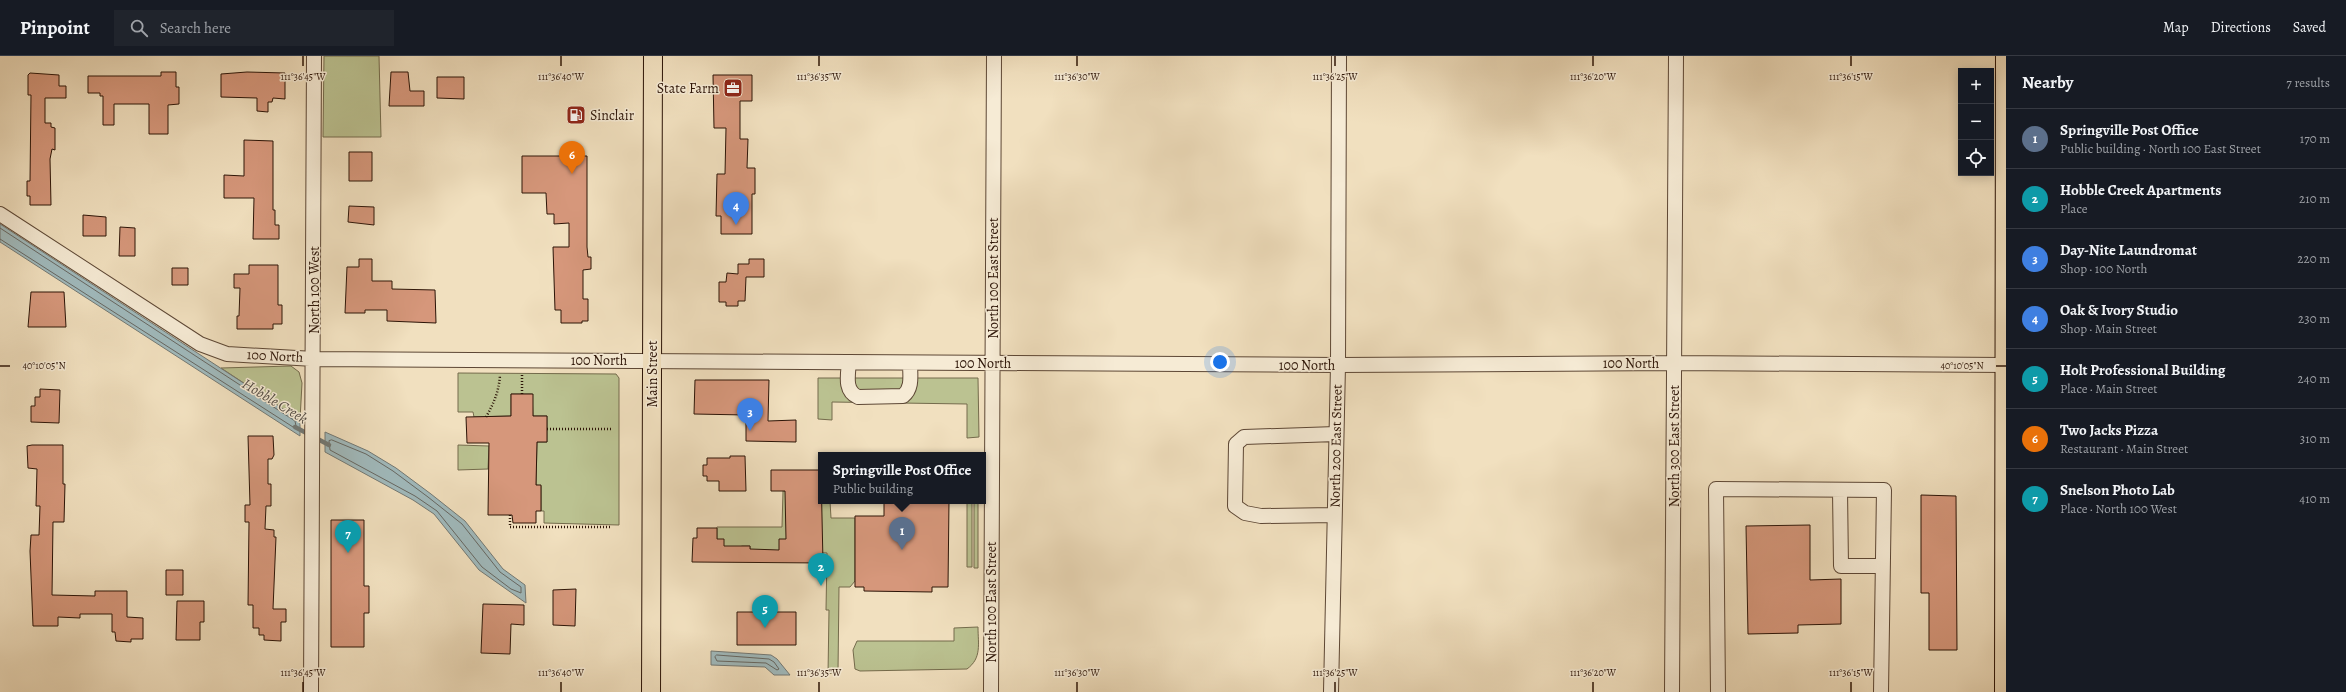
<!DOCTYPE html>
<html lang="en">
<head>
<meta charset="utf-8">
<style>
	body { margin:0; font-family:Alegreya,serif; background:#20242c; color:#f1f3f6 }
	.controls { position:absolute; right:12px; top:12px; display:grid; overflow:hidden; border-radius:0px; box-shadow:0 2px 10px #0003 }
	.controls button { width:36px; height:36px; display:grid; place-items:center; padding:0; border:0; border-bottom:1px solid #363941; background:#171b24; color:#f1f3f6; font:20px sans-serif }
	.you { position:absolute; left:1220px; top:306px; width:14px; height:14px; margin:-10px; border:3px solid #fff; border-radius:50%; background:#1a73e8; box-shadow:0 0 0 6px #1a73e833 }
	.badge { display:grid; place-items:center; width:26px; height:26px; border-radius:50%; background:#0b8043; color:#fff; font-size:13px; font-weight:700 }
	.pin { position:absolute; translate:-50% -33px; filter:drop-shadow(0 1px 2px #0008) }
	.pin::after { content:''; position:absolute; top:21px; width:14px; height:12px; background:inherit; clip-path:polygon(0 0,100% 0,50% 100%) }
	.popup { position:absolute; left:818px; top:396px; width:168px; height:52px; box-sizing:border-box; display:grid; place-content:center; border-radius:0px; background:#171b24; filter:drop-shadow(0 1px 3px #0005); font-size:13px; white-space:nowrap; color:#9ea1a6 }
	.popup b { font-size:15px; color:#f1f3f6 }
	.popup::after { content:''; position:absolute; left:50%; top:100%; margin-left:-8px; border:8px solid transparent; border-top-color:#171b24 }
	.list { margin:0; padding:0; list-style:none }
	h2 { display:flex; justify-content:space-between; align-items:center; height:52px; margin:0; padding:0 16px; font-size:17px }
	h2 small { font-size:13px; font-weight:400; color:#9ea1a6 }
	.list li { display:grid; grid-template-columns:26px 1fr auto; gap:12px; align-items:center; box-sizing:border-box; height:60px; padding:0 16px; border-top:1px solid #363941 }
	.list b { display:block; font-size:15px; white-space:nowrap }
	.list p { margin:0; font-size:13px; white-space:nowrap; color:#9ea1a6 }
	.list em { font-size:13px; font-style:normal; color:#9ea1a6 }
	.icon { flex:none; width:22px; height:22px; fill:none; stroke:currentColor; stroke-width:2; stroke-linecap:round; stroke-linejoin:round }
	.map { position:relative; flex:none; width:2006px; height:636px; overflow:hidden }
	header { display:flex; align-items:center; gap:24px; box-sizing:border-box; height:56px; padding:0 20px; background:#171b24; border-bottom:1px solid #363941 }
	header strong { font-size:19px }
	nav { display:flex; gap:22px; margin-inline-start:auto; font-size:14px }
	.search { width:280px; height:36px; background:#20242c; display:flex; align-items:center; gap:10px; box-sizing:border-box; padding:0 14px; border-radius:0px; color:#9ea1a6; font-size:15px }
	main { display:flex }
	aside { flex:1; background:#171b24 }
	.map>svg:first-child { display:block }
	.green { fill:#bbc291; stroke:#746b4c }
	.water { fill:#a0babd; stroke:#727874 }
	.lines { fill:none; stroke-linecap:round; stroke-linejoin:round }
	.shore { stroke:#666762; stroke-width:1 }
	.stream { stroke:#727874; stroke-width:4.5 }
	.building { fill:#d6977b; stroke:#2c1407 }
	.minor-casing { stroke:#5d4735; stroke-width:16 }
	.major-casing { stroke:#2c1407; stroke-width:20 }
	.path { stroke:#2c1407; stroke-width:2.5; stroke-dasharray:1 2; stroke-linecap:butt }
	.minor { stroke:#f6ebd5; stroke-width:14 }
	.major { stroke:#f1e0bf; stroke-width:18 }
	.ticks { fill:none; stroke:#2c1407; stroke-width:1.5 }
	.labels { text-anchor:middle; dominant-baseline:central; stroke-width:3; stroke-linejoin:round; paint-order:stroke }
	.poi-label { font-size:14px; fill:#2c1407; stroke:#f6ebd5; text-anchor:end }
	.street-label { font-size:14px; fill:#2c1407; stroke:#f6ebd5 }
	.water-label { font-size:15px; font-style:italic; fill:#554e47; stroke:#f6ebd5 }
	.ticks-label { font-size:10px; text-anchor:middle; fill:#2c1407; stroke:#f6ebd5; stroke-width:3; stroke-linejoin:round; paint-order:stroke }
</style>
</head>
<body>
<header>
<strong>Pinpoint</strong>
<div class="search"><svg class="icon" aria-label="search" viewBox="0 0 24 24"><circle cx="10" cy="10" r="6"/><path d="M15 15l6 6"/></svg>Search here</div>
<nav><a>Map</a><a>Directions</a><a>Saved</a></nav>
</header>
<main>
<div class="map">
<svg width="2006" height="636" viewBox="0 0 2006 636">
	<rect width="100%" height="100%" fill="#f1e0bf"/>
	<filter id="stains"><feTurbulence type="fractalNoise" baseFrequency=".005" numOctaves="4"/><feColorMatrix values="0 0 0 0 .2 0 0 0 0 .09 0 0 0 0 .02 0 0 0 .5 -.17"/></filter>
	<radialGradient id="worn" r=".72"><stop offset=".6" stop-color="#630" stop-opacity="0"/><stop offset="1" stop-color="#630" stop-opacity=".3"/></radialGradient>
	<path class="green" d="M324 0H379L381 81H323Z
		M291 310 299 316 302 327 300 364 221 312Z
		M458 317 616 318 619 322V469L544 467V455H541V430L536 429 537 386H547V360H533L532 338H511V360L474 361 473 356H458Z
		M818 322H978L979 381 967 382V348L832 346V364L818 363Z
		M458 389 489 390 488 413 458 414Z
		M783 435H821V445H830L831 462H855V525L850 531H839L838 615 828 618 829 554H826L827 497 765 494 750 497V490H742L728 497 717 483V471H782Z
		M967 445H972V511H967Z
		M974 445H978V512H974Z
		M978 571C978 588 982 602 967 613L860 615 855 613 853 594 857 585H954V572Z"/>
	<path class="water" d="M0 168 300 364V380L0 186Z
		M325 376 368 395 396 412 431 438 465 465 503 513 525 529 526 547 479 514 434 458 413 444 325 396Z
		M711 595 771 599 777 603 790 619H774L765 611 711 609Z"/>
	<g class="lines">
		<path class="shore" d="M0 172 295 365 296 370 293 371 0 183
			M332 384 366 398 393 415 428 441 462 468 500 516 521 531V537L511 533 482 511 437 455 415 440 330 394 329 385Z
			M717 599 769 603 774 606 779 613 777 614 766 607 717 605 715 601Z"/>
		<path class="stream" d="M295 371 329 389"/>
	</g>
	<path class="building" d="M161 16H176V31H179V48L168 49V78H149V48H114V69H103V40H100V37H88V20H161Z
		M247 16 285 17V43L273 42 272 46H268V56L257 55V42L221 41V18Z
		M391 16H408L410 35H424V50H389Z
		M30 17 59 19V30H66V42H45V67H51V71L55 72V94L52 93 50 103 51 149H30V140H27V125H30L31 39H28V19Z
		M713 19H752V45H740V83H748L747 112H755V138H752V178H721V160H716L717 118H725L726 72H714Z
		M437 21H464V43L437 42Z
		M244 84 273 85V154H275V169H279V183H253L254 142H224V119L244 120Z
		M349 96H372V125H349Z
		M522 100H587V191L588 201H591V213L583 214V243H588V265H582V267H561V254H555L553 191H569V167L554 168V158H547L546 137H522Z
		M349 150 374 151V169L348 166Z
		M83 159 106 161V180H83Z
		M120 171 135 172V200H119Z
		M359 203H372V225H392V233L435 234 436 267 387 265V254H365V257H345L347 211H359Z
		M749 203H764V221H746L745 245H738V250H726V246H719V226H726L727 217 738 218V208H749Z
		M249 209H278V249H282V268H273V273H237V260H239L240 232H234V218H249Z
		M172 212H188V229H172Z
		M31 236H64L66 271H28Z
		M695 324H769L768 365 796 364V386L746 385V359L694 358Z
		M40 333 60 334 59 367 31 366V350H35V341H40Z
		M511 338H533V360H547V386H537L536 429H541V455H536V467H513L512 459H488L489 387H467L466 361 511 360Z
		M248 380H273L274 399 272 403H268V428H271V450H266L265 473 274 474V481H276L273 553H286V566H281V585L264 584V579H259V572H253V549H248L249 466H245V449H250Z
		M32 389H63V428H65L64 466H53L52 539 95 540V535H127V561L143 562V583H131V586L116 585 115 576H112V558H80V562L58 561V570H33L30 495 31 479H39L40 450H36L37 413 28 412 27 390Z
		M730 400H745L746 435H719V425H707V420H703V409H707V402H730Z
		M771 414H821L823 507 692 506 693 482H697V472H717V483H724V490H750V493L779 494V483H786L785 435H771Z
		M1921 439 1956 440 1957 594H1929V537H1921Z
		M884 445H949L948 531H932V536L864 535V531H855V460H884Z
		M331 464H364V530H369V557H364V591H331Z
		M1810 469V524L1841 523V568L1798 569V577L1748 578 1746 470Z
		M166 514H183V539H166Z
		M576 533 575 570 553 569V534Z
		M177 545H204V566H200V584H176Z
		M483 548 524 549V569L511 568 510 598 481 597Z
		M737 556H796V589H737Z"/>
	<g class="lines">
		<g class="minor-casing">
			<path id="minor" d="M0 158 200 288 227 298 314 303 1338 309 1675 307 2006 309
				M849 306C848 319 844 335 858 341L903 340C913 332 910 319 910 307
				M1840 434 1841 510H1882
				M1334 459 1261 460 1245 457 1235 450 1236 388 1244 381 1336 378
				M311 636 314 0
				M991 636 994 0
				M1331 636 1338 309 1339 0
				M1672 636 1676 0
				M1718 636 1716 433 1884 434 1881 636"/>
		</g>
		<g class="major-casing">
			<path id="major" d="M651 636 653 0
				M2004 636 2005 0"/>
		</g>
		<path class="path" d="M522 319V338
			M486 361C494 347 499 335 500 319
			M547 373H612
			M510 459V471H611"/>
		<use href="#minor" class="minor"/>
		<use href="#major" class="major"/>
	</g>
	<path class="ticks" d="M303 0V10M561 0V10M819 0V10M1077 0V10M1335 0V10M1593 0V10M1851 0V10M0 310H10M1996 310H2006M303 626V636M561 626V636M819 626V636M1077 626V636M1335 626V636M1593 626V636M1851 626V636"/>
	<defs>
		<g id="office-square" transform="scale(1)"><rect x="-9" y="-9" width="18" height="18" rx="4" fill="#8f2418" stroke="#f6ebd5"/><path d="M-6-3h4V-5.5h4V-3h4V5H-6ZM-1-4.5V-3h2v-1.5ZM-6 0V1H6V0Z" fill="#fff"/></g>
		<g id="fuel-square" transform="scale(1)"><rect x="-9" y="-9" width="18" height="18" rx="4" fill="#8f2418" stroke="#f6ebd5"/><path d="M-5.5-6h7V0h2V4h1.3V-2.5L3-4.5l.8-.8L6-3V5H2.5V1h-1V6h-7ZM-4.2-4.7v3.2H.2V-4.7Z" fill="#fff"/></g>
	</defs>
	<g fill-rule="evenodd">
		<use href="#office-square" x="733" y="32"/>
		<use href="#fuel-square" x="576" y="59"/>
	</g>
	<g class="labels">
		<g class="poi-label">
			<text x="719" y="32">State Farm</text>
			<text x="590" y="59" text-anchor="start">Sinclair</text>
		</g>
		<g class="street-label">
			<text transform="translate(993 222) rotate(-90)">North 100 East Street</text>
			<text transform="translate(314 234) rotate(-90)">North 100 West</text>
			<text transform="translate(275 300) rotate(3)">100 North</text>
			<text x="599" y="304">100 North</text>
			<text x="983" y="307">100 North</text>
			<text x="1631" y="307">100 North</text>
			<text x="1307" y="309">100 North</text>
			<text transform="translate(652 318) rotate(-90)">Main Street</text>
			<text transform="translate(1336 390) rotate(-89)">North 200 East Street</text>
			<text transform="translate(1674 390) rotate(-90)">North 300 East Street</text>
			<text transform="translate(991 546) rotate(-90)">North 100 East Street</text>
		</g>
		<g class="water-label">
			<text transform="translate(275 345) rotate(31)">Hobble Creek</text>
		</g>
	</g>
	<g class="ticks-label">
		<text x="303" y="24">111°36'45"W</text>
		<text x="561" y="24">111°36'40"W</text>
		<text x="819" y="24">111°36'35"W</text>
		<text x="1077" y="24">111°36'30"W</text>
		<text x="1335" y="24">111°36'25"W</text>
		<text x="1593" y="24">111°36'20"W</text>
		<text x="1851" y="24">111°36'15"W</text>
		<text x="44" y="313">40°10'05"N</text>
		<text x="1962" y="313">40°10'05"N</text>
		<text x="303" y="620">111°36'45"W</text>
		<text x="561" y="620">111°36'40"W</text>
		<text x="819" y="620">111°36'35"W</text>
		<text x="1077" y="620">111°36'30"W</text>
		<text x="1335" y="620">111°36'25"W</text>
		<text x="1593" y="620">111°36'20"W</text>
		<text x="1851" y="620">111°36'15"W</text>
	</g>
	<rect width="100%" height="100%" filter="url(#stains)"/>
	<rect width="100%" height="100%" fill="url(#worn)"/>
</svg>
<div class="controls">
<button>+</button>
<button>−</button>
<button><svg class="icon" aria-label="locate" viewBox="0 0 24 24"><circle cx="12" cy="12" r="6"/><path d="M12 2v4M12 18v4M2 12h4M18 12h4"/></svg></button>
</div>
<div class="you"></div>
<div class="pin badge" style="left:902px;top:494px;background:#5c6f8a">1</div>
<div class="popup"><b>Springville Post Office</b>Public building</div>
<div class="pin badge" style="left:821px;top:530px;background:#0f9aa8">2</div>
<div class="pin badge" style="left:750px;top:375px;background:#3f7fe0">3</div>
<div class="pin badge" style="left:736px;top:169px;background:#3f7fe0">4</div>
<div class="pin badge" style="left:765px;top:572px;background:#0f9aa8">5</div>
<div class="pin badge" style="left:572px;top:118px;background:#e8710a">6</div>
<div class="pin badge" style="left:348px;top:497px;background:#0f9aa8">7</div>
</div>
<aside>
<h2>Nearby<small>7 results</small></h2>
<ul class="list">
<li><span class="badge" style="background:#5c6f8a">1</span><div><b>Springville Post Office</b><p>Public building · North 100 East Street</p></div><em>170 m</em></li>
<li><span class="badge" style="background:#0f9aa8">2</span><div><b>Hobble Creek Apartments</b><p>Place</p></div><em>210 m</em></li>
<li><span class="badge" style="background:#3f7fe0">3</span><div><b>Day-Nite Laundromat</b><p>Shop · 100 North</p></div><em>220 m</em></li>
<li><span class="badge" style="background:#3f7fe0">4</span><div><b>Oak &amp; Ivory Studio</b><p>Shop · Main Street</p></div><em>230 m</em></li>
<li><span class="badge" style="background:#0f9aa8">5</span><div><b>Holt Professional Building</b><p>Place · Main Street</p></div><em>240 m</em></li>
<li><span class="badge" style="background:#e8710a">6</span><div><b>Two Jacks Pizza</b><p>Restaurant · Main Street</p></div><em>310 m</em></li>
<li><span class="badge" style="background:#0f9aa8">7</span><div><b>Snelson Photo Lab</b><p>Place · North 100 West</p></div><em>410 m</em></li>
</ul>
</aside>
</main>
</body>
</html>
